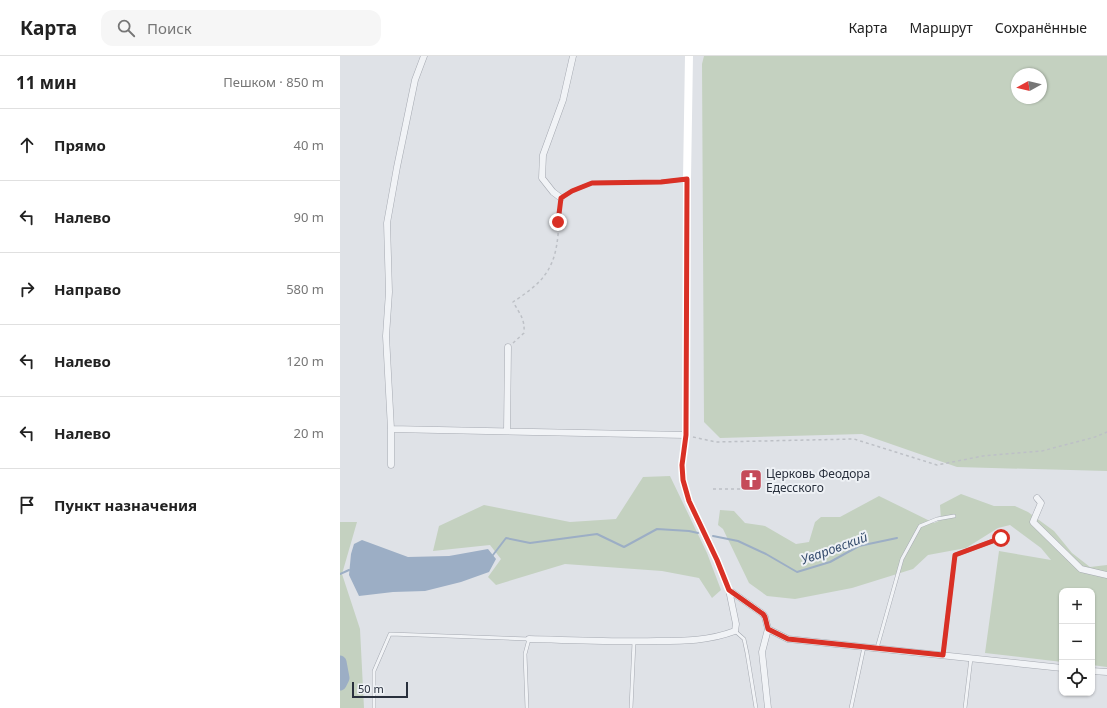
<!DOCTYPE html>
<html lang="ru">
<head>
<meta charset="utf-8">
<style>
	body { margin:0; font-family:"Noto Sans",sans-serif; background:#f6f6f6; color:#222 }
	.controls { position:absolute; right:12px; bottom:12px; display:grid; overflow:hidden; border-radius:8px; box-shadow:0 1px 3px #0004 }
	.controls button { width:36px; height:36px; display:grid; place-items:center; padding:0; border:0; border-bottom:1px solid #e0e0e0; background:#fff; color:#222; font:20px sans-serif }
	.compass { position:absolute; left:671px; top:12px; width:36px; height:36px; border-radius:50%; background:#fff; box-shadow:0 1px 3px #0004; rotate:262deg }
	.scale { position:absolute; left:12px; bottom:10px; width:56px; box-sizing:border-box; padding-left:4px; border:2px solid #29303d; border-top:0; font-size:11px; line-height:14px; white-space:nowrap; color:#29303d; -webkit-text-stroke:3px #eef1f5; paint-order:stroke }
	.stop { position:absolute; width:12px; height:12px; margin:-9px; border:3px solid #d93025; border-radius:50%; background:#fff }
	.stop.end { background:#d93025; border-color:#fff; box-shadow:0 1px 4px #0008 }
	.list { margin:0; padding:0; list-style:none }
	h2 { display:flex; justify-content:space-between; align-items:center; height:52px; margin:0; padding:0 16px; font-size:17px }
	h2 small { font-size:13px; font-weight:400; color:#767676 }
	.list li { display:grid; grid-template-columns:26px 1fr auto; gap:12px; align-items:center; box-sizing:border-box; height:72px; padding:0 16px; border-top:1px solid #e0e0e0 }
	.list b { display:block; font-size:15px; white-space:nowrap }
	.list em { font-size:13px; font-style:normal; color:#767676 }
	.icon { flex:none; width:22px; height:22px; fill:none; stroke:currentColor; stroke-width:2; stroke-linecap:round; stroke-linejoin:round }
	.map { position:relative; flex:none; width:767px; height:652px; overflow:hidden }
	header { display:flex; align-items:center; gap:24px; box-sizing:border-box; height:56px; padding:0 20px; background:#fff; border-bottom:1px solid #e0e0e0 }
	header strong { font-size:19px }
	nav { display:flex; gap:22px; margin-inline-start:auto; font-size:14px }
	.search { width:280px; height:36px; background:#f6f6f6; display:flex; align-items:center; gap:10px; box-sizing:border-box; padding:0 14px; border-radius:12px; color:#767676; font-size:15px }
	main { display:flex }
	aside { flex:1; background:#fff }
	.map>svg:first-child { display:block }
	.green { fill:#c4d1c0; fill-rule:evenodd }
	.water { fill:#9caec5 }
	.lines { fill:none; stroke-linecap:round; stroke-linejoin:round }
	.stream { stroke:#9caec5; stroke-width:2 }
	.river { stroke:#9caec5; stroke-width:13 }
	.lane-casing { stroke:#a5a9b1; stroke-width:4 }
	.street-casing { stroke:#a5a9b1; stroke-width:7 }
	.path { stroke:#bdc0c6; stroke-width:1.5; stroke-dasharray:3 3; stroke-linecap:butt }
	.lane { stroke:#f1f3f6; stroke-width:3 }
	.street { stroke:#f1f3f6; stroke-width:6 }
	.secondary { stroke:#fff; stroke-width:8 }
	.route { stroke:#d93025; stroke-width:5 }
	.labels { text-anchor:middle; dominant-baseline:central; stroke-width:4; stroke-linejoin:round; paint-order:stroke }
	.poi-label { font-size:12px; fill:#29303d; stroke:#eef1f5; text-anchor:start }
	.water-label { font-size:13px; font-style:italic; fill:#364d6e; stroke:#eef1f5 }
</style>
</head>
<body>
<header>
<strong>Карта</strong>
<div class="search"><svg class="icon" aria-label="search" viewBox="0 0 24 24"><circle cx="10" cy="10" r="6"/><path d="M15 15l6 6"/></svg>Поиск</div>
<nav><a>Карта</a><a>Маршрут</a><a>Сохранённые</a></nav>
</header>
<main>
<aside>
<h2>11 мин<small>Пешком · 850 m</small></h2>
<ul class="list">
<li><svg class="icon" aria-label="ahead" viewBox="0 0 24 24"><path d="M12 20V5M6 11l6-6 6 6"/></svg><div><b>Прямо</b></div><em>40 m</em></li>
<li><svg class="icon" aria-label="left" viewBox="0 0 24 24"><path d="M17 20v-9H6M10 6l-5 5 5 5"/></svg><div><b>Налево</b></div><em>90 m</em></li>
<li><svg class="icon" aria-label="right" viewBox="0 0 24 24"><path d="M7 20v-9h11M14 6l5 5-5 5"/></svg><div><b>Направо</b></div><em>580 m</em></li>
<li><svg class="icon" aria-label="left" viewBox="0 0 24 24"><path d="M17 20v-9H6M10 6l-5 5 5 5"/></svg><div><b>Налево</b></div><em>120 m</em></li>
<li><svg class="icon" aria-label="left" viewBox="0 0 24 24"><path d="M17 20v-9H6M10 6l-5 5 5 5"/></svg><div><b>Налево</b></div><em>20 m</em></li>
<li><svg class="icon" aria-label="arrive" viewBox="0 0 24 24"><path d="M6 21V4h12l-3 4 3 4H6"/></svg><div><b>Пункт назначения</b></div></li>
</ul>
</aside>
<div class="map">
<svg width="767" height="652" viewBox="0 0 767 652">
	<rect width="100%" height="100%" fill="#dfe2e7"/>
	<path class="green" d="M364 0H767V415L617 411 522 378 380 382 364 366 362 8ZM677 18H701V42H677Z
		M330 420 367 497 381 534 372 542 359 522 322 515 225 508 156 529 148 521 161 503 150 489 93 495 99 470 144 449 230 466 276 463 303 421Z
		M621 438 654 450H675L688 456 714 475 732 497 750 511 767 509V611L752 609V535H722V606L645 597 659 495 711 504 701 492 670 469 658 472 626 492 588 499 573 513 512 532 455 543 427 540 409 527 383 473 378 469 380 454 394 455 405 467 425 470 456 488 469 486 475 466 481 461H500L539 440 594 467 601 464 600 449Z
		M0 466H17L2 518 20 573 24 652H0Z"/>
	<path class="water" d="M22 484 68 501 109 500 148 493 156 503 149 516 121 526 85 535 53 536 19 540 9 519 11 498 14 488Z"/>
	<g class="lines">
		<path class="stream" d="M373 480 398 485 426 498 457 516 490 506 519 490 557 482
			M153 499 166 482 190 487 257 478 284 491 317 473 349 475 358 477
			M0 518 9 514"/>
		<path class="river" d="M0 606 3 622 0 628"/>
		<g class="lane-casing">
			<path id="lane" d="M221 142 232 135 252 127 321 126 347 123
				M395 575 404 583 407 597 416 652
				M537 592 562 503 580 470 597 463 614 460
				M603 599 615 499 661 482
				M34 652V615L50 578 189 583 185 598 187 652
				M291 652 294 586
				M511 652 524 591
				M625 652 631 602"/>
		</g>
		<g class="street-casing">
			<path id="street" d="M221 142 213 136 202 122 203 99 223 44 233 0
				M51 373 346 379
				M167 375 168 291
				M51 409V373L46 280 49 236 47 167 57 111 75 24 84 0
				M697 442 701 447 693 466 741 513 767 519
				M389 534 423 558 425 561 428 573 422 596 428 652
				M428 573 448 583 722 612
				M189 583C232 584 275 586 317 585 345 585 368 585 395 575L396 568 389 534
				M752 615 767 616"/>
		</g>
		<path class="path" d="M173 287 184 277C185 263 180 258 173 246 182 240 198 229 204 220 220 200 218 172 220 148
			M353 381 376 386 514 383 597 409 643 400 702 395 755 381 767 376
			M373 433H402"/>
		<use href="#lane" class="lane"/>
		<use href="#street" class="street"/>
		<path class="secondary" d="M349 0 347 123 346 379 342 409 343 424 349 445 377 504 389 534"/>
	</g>
	<g class="lines">
		<path class="route" d="M218 166 221 142 232 135 252 127 321 126 347 123 346 379 342 409 343 424 349 445 377 504 389 534 423 558 425 561 428 573 448 583 603 599 615 499 661 482"/>
	</g>
	<defs>
		<g id="church-square" transform="scale(1.15)"><rect x="-9" y="-9" width="18" height="18" rx="4" fill="#c54b59" stroke="#eef1f5"/><path d="M-1.2-6h2.4v3.5h3.3v2.4h-3.3V6h-2.4V-.1h-3.3v-2.4h3.3Z" fill="#fff"/></g>
	</defs>
	<g fill-rule="evenodd">
		<use href="#church-square" x="411" y="424"/>
	</g>
	<g class="labels">
		<g class="poi-label">
			<text x="426" y="417">Церковь Феодора<tspan x="426" dy="14">Едесского</tspan></text>
		</g>
		<g class="water-label">
			<text transform="translate(494 492) rotate(-20)">Уваровский</text>
		</g>
	</g>
</svg>
<div class="controls">
<button>+</button>
<button>−</button>
<button><svg class="icon" aria-label="locate" viewBox="0 0 24 24"><circle cx="12" cy="12" r="6"/><path d="M12 2v4M12 18v4M2 12h4M18 12h4"/></svg></button>
</div>
<svg class="compass" viewBox="-18 -18 36 36"><path d="M0-13l5 13h-10z" fill="#e53935"/><path d="M0 13l5-13h-10z" fill="#767676"/></svg>
<div class="scale">50 m</div>
<div class="stop" style="left:661px;top:482px"></div>
<div class="stop end" style="left:218px;top:166px"></div>
</div>
</main>
</body>
</html>
